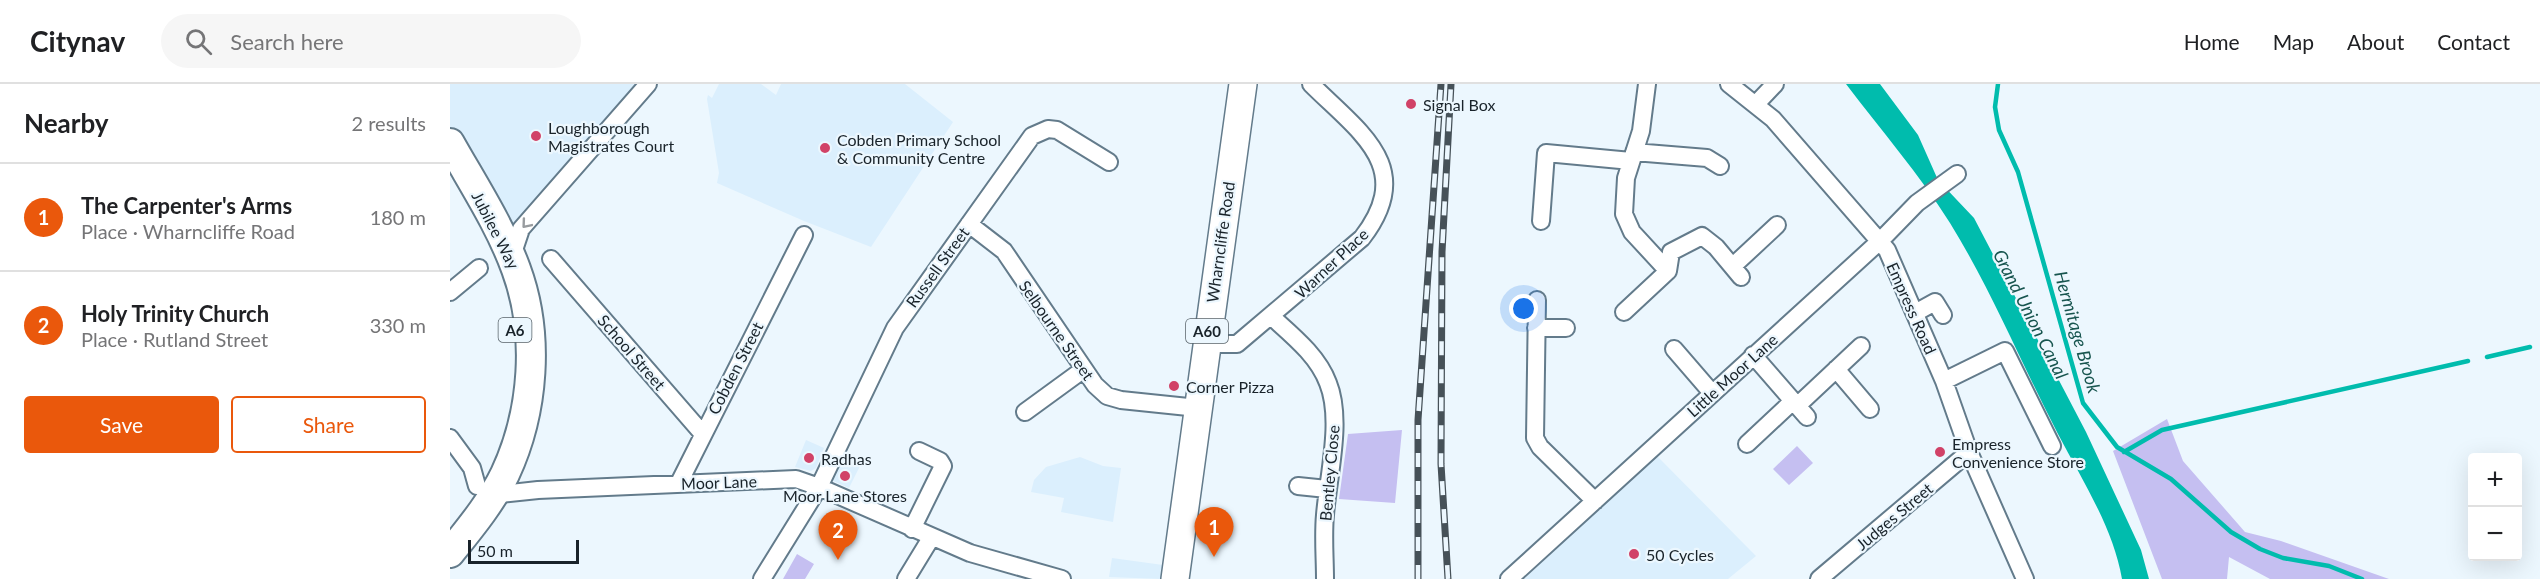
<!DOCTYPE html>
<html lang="en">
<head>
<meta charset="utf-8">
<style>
	body { margin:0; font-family:Lato,sans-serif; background:#f6f6f6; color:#202124 }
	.controls { position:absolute; right:18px; bottom:18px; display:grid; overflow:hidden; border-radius:6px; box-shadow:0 6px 24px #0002 }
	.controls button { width:54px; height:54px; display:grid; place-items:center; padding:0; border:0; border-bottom:2px solid #e0e0e0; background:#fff; color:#202124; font:30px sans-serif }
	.scale { position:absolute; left:18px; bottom:15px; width:111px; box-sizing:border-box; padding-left:6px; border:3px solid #19232a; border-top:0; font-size:16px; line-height:21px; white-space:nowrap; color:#19232a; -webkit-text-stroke:4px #ecf7fe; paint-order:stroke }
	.you { position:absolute; left:1074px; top:225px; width:21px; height:21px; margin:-15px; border:4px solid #fff; border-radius:50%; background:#1a73e8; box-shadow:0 0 0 9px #1a73e833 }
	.badge { display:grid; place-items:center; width:39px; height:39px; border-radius:50%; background:#ea580c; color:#fff; font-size:20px; font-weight:700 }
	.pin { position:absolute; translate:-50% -50px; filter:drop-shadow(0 2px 3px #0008) }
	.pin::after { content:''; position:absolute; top:32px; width:21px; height:18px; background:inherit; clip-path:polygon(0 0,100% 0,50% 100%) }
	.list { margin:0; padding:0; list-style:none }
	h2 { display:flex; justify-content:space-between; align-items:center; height:78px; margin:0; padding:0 24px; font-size:26px }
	h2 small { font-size:20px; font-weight:400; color:#757577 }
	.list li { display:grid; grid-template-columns:39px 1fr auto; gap:18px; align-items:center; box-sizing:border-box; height:108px; padding:0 24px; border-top:2px solid #e0e0e0 }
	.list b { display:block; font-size:22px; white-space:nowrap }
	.list p { margin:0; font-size:20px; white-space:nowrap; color:#757577 }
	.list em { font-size:20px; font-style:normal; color:#757577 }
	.actions { display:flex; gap:12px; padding:18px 24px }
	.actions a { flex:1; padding:14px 0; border:2px solid #ea580c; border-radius:6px; text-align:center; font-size:21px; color:#ea580c }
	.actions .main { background:#ea580c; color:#fff }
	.icon { flex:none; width:33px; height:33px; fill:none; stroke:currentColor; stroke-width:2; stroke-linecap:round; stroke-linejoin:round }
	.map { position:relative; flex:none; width:2090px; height:495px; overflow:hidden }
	header { display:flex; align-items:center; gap:36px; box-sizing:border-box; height:84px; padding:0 30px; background:#fff; border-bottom:2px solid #e0e0e0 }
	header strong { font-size:28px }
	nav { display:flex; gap:33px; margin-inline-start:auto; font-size:21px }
	.search { width:420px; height:54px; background:#f6f6f6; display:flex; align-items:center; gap:15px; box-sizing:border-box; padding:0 21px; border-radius:33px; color:#757577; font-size:22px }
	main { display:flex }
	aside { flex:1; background:#fff }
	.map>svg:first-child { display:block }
	.built { fill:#dbeffd }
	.green { fill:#c5bff1 }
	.water { fill:#00bcad }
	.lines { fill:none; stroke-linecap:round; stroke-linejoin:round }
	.stream { stroke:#00bcad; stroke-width:4.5 }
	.minor-casing { stroke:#637b8b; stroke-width:20 }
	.primary-casing { stroke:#637b8b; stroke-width:30 }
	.trunk-casing { stroke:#637b8b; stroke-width:32 }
	.minor { stroke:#fff; stroke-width:16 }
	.primary { stroke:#fff; stroke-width:27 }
	.trunk { stroke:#fff; stroke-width:28 }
	.rail-casing { stroke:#465158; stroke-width:7 }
	.rail { stroke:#ecf7fe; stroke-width:4.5; stroke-dasharray:14; stroke-linecap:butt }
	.oneway { stroke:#989c9f }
	.poi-dot { fill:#d14267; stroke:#ecf7fe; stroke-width:2 }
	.labels { text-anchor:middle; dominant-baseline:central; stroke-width:4.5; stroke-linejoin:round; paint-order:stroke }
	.shield { fill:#ecf7fe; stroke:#58636a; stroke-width:1.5 }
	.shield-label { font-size:15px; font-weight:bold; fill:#19232a }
	.poi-label { font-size:16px; fill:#19232a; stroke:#ecf7fe; text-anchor:start }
	.street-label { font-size:16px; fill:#19232a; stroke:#ecf7fe }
	.water-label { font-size:18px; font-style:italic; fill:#17554f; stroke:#ecf7fe }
</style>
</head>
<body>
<header>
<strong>Citynav</strong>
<div class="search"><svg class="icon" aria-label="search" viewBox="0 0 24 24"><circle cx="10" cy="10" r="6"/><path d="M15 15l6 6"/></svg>Search here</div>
<nav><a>Home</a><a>Map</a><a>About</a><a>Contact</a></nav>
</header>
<main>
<aside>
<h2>Nearby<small>2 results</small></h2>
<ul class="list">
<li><span class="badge">1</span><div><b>The Carpenter's Arms</b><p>Place · Wharncliffe Road</p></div><em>180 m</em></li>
<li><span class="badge">2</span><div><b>Holy Trinity Church</b><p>Place · Rutland Street</p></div><em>330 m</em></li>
</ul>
<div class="actions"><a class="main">Save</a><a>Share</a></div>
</aside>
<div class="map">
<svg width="2090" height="495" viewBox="0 0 2090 495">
	<rect width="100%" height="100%" fill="#ecf7fe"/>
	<path class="built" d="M0 0H186L106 92 66 148 0 46Z
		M269 0H311L326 11 331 0H455L503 38 421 163 354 137 267 99 269 89 257 15 258 11 262 14Z
		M356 356 374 364 366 384 361 387 345 383Z
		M393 371 412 378 399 404 381 396Z
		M1206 371 1306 472 1278 495H1074Z
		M630 373 653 382 671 384 663 438 611 428 614 414 581 408 584 396 596 383Z
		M662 474 713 481 711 495 659 493Z"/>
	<path class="green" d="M1717 335 1733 377 1795 448 1831 457 1939 495H1820L1779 473 1777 495H1712L1663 367Z
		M952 346 945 419 889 415 898 350Z
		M1347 362 1363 379 1339 401 1323 385Z
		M347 470 364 480 355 495H333Z"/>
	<path class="water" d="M1396 0H1430L1468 51 1488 96 1524 134 1636 348 1691 466 1699 495H1672C1663 443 1632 396 1608 350 1571 279 1542 207 1500 139 1469 90 1431 46 1396 0Z"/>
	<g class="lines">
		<path class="stream" d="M1548 0 1545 23 1549 46 1568 88 1633 319 1667 363 1721 395 1781 448 1810 465 1833 474 1879 482 1912 495
			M2037 273 2080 263
			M1674 368 1712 346 2018 277"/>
		<g class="minor-casing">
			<path id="minor" d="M1197 0 1191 47 1176 94 1174 130 1182 148 1218 187
				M1279 0 1323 35 1437 166 1494 297 1519 368 1575 495
				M1306 20 1325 0
				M1184 68 1257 74 1270 82
				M1091 137 1096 69 1181 77
				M519 140 554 167 645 301 657 312 671 316 748 324
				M62 172 71 145 198 0
				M101 175 252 349
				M1283 182 1327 141
				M0 208 29 184
				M1087 216 1085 354 1090 363 1145 417
				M1174 228 1218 187 1221 168 1252 152 1266 163 1291 193
				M1465 229 1485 218 1493 231
				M822 233C843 252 868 272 878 299 893 336 878 392 875 431 873 452 875 474 875 495
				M1086 244H1116
				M755 260H787L912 154C967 83 909 48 861 0
				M1224 265 1262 309
				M1303 271 1357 333
				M1386 285 1420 325
				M1494 297 1555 267 1602 362
				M1347 322 1411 262
				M575 328 634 285
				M0 354 22 384 27 402
				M1297 360 1343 317
				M229 399 354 151
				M848 402 877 405
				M42 411 88 406 346 395 369 403 520 469 612 495
				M462 445 493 382 490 377 469 367
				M312 495 369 403 445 244 582 52 598 45 607 46 659 78
				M456 495 481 454
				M1059 495 1431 156 1467 119 1507 90
				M1369 495 1519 368"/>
		</g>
		<g class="primary-casing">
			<path id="primary" d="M725 495 793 0"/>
		</g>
		<g class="trunk-casing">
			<path id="trunk" d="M0 59C23 100 50 141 66 185 90 250 84 328 55 390 41 419 20 444 0 469"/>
		</g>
		<use href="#minor" class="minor"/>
		<use href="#primary" class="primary"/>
		<use href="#trunk" class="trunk"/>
		<g class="rail-casing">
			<path id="rail" d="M968 495V336L991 0
				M998 495 991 380 992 168 1001 0"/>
		</g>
		<use href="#rail" class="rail"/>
	</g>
	<defs><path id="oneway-chevron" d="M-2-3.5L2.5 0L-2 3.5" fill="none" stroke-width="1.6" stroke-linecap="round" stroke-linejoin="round" transform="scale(1.5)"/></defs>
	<use class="oneway" href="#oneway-chevron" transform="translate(76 140) rotate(130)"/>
	<g class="poi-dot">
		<circle cx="961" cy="20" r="6"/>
		<circle cx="86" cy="52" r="6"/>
		<circle cx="375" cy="64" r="6"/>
		<circle cx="724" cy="302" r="6"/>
		<circle cx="1490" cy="368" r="6"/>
		<circle cx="359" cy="374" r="6"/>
		<circle cx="395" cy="392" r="6"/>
		<circle cx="1184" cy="470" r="6"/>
	</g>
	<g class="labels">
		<g class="shield">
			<rect x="48.5" y="234" width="33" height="24" rx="4.5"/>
			<rect x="736" y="235" width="42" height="24" rx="4.5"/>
		</g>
		<g class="shield-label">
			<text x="65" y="246">A6</text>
			<text x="757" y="247">A60</text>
		</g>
		<g class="poi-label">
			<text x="973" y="20">Signal Box</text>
			<text x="98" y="43">Loughborough<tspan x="98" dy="18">Magistrates Court</tspan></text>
			<text x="387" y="55">Cobden Primary School<tspan x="387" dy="18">&amp; Community Centre</tspan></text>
			<text x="736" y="302">Corner Pizza</text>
			<text x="1502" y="359">Empress<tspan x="1502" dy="18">Convenience Store</tspan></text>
			<text x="371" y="374">Radhas</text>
			<text x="395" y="411" text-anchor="middle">Moor Lane Stores</text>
			<text x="1196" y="470">50 Cycles</text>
		</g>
		<g class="street-label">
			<text transform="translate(46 146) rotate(63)">Jubilee Way</text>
			<text transform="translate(770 158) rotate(-82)">Wharncliffe Road</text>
			<text transform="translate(881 179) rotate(-43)">Warner Place</text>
			<text transform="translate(487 183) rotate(-54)">Russell Street</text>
			<text transform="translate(1462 224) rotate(66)">Empress Road</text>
			<text transform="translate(607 246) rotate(55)">Selbourne Street</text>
			<text transform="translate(182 268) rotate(49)">School Street</text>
			<text transform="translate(285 284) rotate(-63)">Cobden Street</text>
			<text transform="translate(1282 291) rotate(-42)">Little Moor Lane</text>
			<text transform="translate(879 389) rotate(-85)">Bentley Close</text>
			<text transform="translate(269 398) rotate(-2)">Moor Lane</text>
			<text transform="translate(1444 432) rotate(-40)">Judges Street</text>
		</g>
		<g class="water-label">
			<text transform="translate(1581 230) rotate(63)">Grand Union Canal</text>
			<text transform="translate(1628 248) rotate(74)">Hermitage Brook</text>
		</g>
	</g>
</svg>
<div class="controls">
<button>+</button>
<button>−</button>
</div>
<div class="scale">50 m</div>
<div class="you"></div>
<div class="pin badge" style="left:764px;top:473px">1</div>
<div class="pin badge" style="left:388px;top:476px">2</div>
</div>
</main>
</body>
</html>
